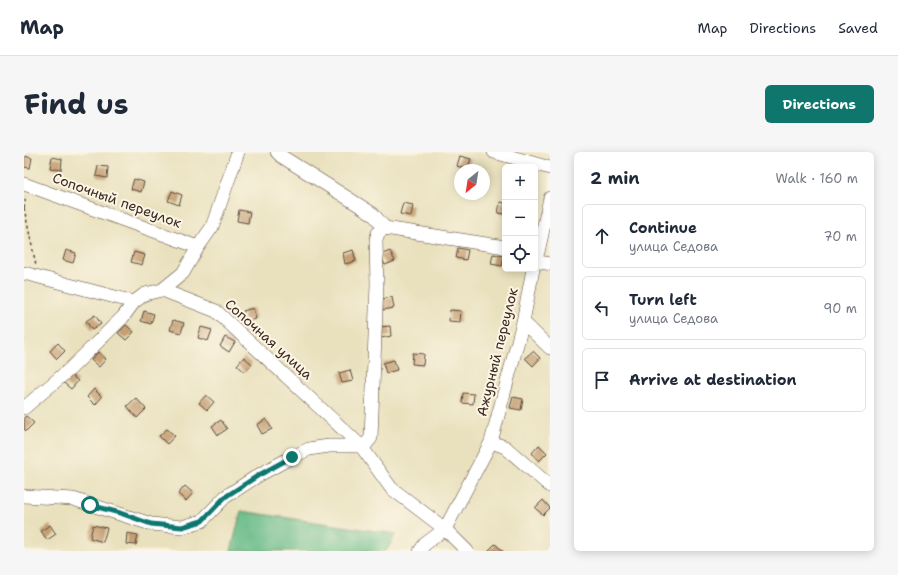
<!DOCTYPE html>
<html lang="en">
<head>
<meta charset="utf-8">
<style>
	body { margin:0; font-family:"Shantell Sans",sans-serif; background:#f6f6f7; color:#1f2937 }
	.controls { position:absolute; right:12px; top:12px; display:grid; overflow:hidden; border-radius:6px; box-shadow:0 2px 10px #0003 }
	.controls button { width:36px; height:36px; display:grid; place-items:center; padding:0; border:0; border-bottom:1px solid #e0e1e3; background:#fff; color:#1f2937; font:20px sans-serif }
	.compass { position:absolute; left:430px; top:12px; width:36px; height:36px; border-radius:50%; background:#fff; box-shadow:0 2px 10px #0003; rotate:210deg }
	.stop { position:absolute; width:12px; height:12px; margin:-9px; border:3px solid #0f766e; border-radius:50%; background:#fff }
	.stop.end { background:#0f766e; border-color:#fff; box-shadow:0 1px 4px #0008 }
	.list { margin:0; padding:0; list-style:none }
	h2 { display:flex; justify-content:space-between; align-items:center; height:52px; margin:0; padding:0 16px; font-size:17px }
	h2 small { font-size:13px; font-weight:400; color:#747a83 }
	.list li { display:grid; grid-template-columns:26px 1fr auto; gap:12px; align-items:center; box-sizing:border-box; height:64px; margin:0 8px 8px; padding:0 8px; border:1px solid #e0e1e3; border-radius:6px }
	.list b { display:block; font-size:15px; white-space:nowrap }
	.list p { margin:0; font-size:13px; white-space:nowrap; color:#747a83 }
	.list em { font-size:13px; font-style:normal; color:#747a83 }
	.icon { flex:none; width:22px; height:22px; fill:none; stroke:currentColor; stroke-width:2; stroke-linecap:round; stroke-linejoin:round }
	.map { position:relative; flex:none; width:526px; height:399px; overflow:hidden; border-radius:6px }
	header { display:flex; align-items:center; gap:24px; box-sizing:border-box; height:56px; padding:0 20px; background:#fff; border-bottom:1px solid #e0e1e3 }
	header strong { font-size:19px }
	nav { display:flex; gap:22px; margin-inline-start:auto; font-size:14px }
	.intro { display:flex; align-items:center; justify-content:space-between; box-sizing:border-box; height:96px; padding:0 24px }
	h1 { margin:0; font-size:28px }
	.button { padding:10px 18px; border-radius:6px; background:#0f766e; color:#fff; font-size:14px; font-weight:700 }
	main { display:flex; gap:24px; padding:0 24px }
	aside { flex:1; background:#fff; border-radius:6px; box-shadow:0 2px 10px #0003 }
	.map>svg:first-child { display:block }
	.forest { fill:#6abc89; stroke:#527354 }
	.building { fill:#c59e72 }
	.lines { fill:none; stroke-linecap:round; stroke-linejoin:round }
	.minor-casing { stroke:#554536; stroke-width:14 }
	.path { stroke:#554536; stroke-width:1.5; stroke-dasharray:3 3; stroke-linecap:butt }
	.minor { stroke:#fff; stroke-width:13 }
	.route { stroke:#0f766e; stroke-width:5 }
	.labels { text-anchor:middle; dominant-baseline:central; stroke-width:4; stroke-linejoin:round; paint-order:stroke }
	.street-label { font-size:14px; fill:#3b2a1e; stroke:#fcf5e5 }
</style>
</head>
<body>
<header>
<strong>Map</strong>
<nav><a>Map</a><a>Directions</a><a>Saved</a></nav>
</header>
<div class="intro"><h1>Find us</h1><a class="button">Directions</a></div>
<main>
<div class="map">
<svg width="526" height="399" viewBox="0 0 526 399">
	<rect width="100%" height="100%" fill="#fcf5e5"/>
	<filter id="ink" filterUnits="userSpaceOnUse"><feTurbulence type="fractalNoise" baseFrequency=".025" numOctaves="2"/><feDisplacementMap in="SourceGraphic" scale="8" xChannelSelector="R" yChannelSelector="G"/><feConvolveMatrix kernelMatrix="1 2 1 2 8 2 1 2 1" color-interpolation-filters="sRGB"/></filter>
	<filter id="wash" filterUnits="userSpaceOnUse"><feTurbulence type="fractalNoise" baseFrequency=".012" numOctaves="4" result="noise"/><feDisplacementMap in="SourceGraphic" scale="16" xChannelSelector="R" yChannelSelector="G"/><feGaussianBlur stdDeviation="0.9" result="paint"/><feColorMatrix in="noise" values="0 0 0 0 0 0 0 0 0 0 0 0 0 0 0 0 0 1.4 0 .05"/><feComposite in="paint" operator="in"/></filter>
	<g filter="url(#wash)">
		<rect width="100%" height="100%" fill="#e9e1be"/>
		<path class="forest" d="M217 359 372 382 362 399H207Z"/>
		<g id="blocks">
			<path class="building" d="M0 4 8 6 6 16 0 15Z
				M436 4 447 7 443 17 433 14Z
				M28 5 38 7 37 18 26 16Z
				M74 14 84 15 83 26 72 24Z
				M110 27 120 30 117 40 107 37Z
				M148 39 158 43 155 53 144 49Z
				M476 50 481 51V62L474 61Z
				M379 51 389 53 387 64 376 62Z
				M215 58 226 60 224 71 213 69Z
				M434 96 444 98 442 108 432 106Z
				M42 98 52 101 49 111 39 108Z
				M329 98 332 109 321 112 319 101Z
				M366 99 371 109 361 113 356 103Z
				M110 100 121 103 118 113 107 110Z
				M469 102 480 104 478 114 467 112Z
				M368 145 370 156 359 158 358 147Z
				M229 156 232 167 221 169 219 159Z
				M426 158 437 159 436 170 425 169Z
				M120 159 130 162 127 172 117 169Z
				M71 163 77 172 68 178 62 169Z
				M149 168 160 171 157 181 146 178Z
				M102 173 110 180 102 188 94 181Z
				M366 174 367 184 357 186 355 175Z
				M177 175 188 178 184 189 174 186Z
				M201 185 211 190 205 200 196 194Z
				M34 191 41 199 33 207 26 199Z
				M509 199 516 206 509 214 501 206Z
				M74 200 82 207 75 215 67 208Z
				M389 201 400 202 399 213 388 212Z
				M220 205 228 212 221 220 213 213Z
				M370 208 373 218 362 221 359 211Z
				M326 218 329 229 318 231 315 221Z
				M46 222 54 229 47 237 39 230Z
				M70 237 78 245 71 253 63 245Z
				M439 241 450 242 449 252 438 251Z
				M182 243 190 250 183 258 175 251Z
				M489 245 499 247 497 258 486 256Z
				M112 246 122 257 113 266 103 254Z
				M2 264 10 271 2 279 0 277V266Z
				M242 267 248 277 238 282 233 273Z
				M197 268 203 277 194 283 188 274Z
				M143 277 151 284 143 292 135 284Z
				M515 293 523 301 515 309 508 301Z
				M161 334 169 341 162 349 154 342Z
				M519 348 526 356 519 363 511 356Z
				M26 373 32 382 23 388 17 379Z
				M69 373 83 376 79 390 66 386Z
				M103 381 114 383 112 393 102 392Z
				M471 392 479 399H464Z"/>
		</g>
	</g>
	<g filter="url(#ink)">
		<use href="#blocks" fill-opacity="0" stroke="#554536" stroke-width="1"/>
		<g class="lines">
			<g class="minor-casing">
				<path id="minor" d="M253 0 257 4 349 62 361 76 481 95
					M470 0 526 16
					M0 32 174 95
					M511 109 514 100 526 46
					M511 109 526 112
					M0 121 110 150 121 142 138 138 192 159 337 294 367 336 421 377 443 399
					M138 138 159 121 174 95 188 75 214 0
					M499 170 526 196
					M0 256 46 217 99 165 110 150
					M467 290 481 295 526 334
					M0 344 49 347 127 372 158 375 178 369 201 345 235 323 268 305 285 297 305 294H337L342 292 347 286 353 132 352 88 354 81 361 76
					M396 399 401 392 421 377 467 290 499 170 509 117"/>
			</g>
			<path class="path" d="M0 56 12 113
				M0 56 2 44"/>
			<use href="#minor" class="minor"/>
		</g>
	</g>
	<g class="lines" filter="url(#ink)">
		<path class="route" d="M66 353 96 361 127 372 158 375 178 369 201 345 235 323 268 305"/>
	</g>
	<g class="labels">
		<g class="street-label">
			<text transform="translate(93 48) rotate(20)">Сопочный переулок</text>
			<text transform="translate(245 187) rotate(42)">Сопочная улица</text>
			<text transform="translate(473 200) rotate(-76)">Ажурный переулок</text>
		</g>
	</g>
</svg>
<div class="controls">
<button>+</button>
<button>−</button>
<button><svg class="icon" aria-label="locate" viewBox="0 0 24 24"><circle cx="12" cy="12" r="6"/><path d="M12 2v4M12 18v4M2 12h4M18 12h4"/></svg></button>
</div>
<svg class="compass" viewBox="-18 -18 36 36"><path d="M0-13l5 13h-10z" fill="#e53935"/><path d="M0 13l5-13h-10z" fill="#747a83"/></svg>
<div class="stop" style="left:66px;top:353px"></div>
<div class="stop end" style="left:268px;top:305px"></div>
</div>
<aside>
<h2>2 min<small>Walk · 160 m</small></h2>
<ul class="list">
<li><svg class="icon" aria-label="ahead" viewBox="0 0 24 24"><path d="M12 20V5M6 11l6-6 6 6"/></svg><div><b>Continue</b><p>улица Седова</p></div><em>70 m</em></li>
<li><svg class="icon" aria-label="left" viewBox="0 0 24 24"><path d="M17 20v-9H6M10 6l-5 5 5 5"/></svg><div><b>Turn left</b><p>улица Седова</p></div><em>90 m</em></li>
<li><svg class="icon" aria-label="arrive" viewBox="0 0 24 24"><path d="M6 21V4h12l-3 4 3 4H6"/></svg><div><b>Arrive at destination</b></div></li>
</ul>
</aside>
</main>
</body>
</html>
